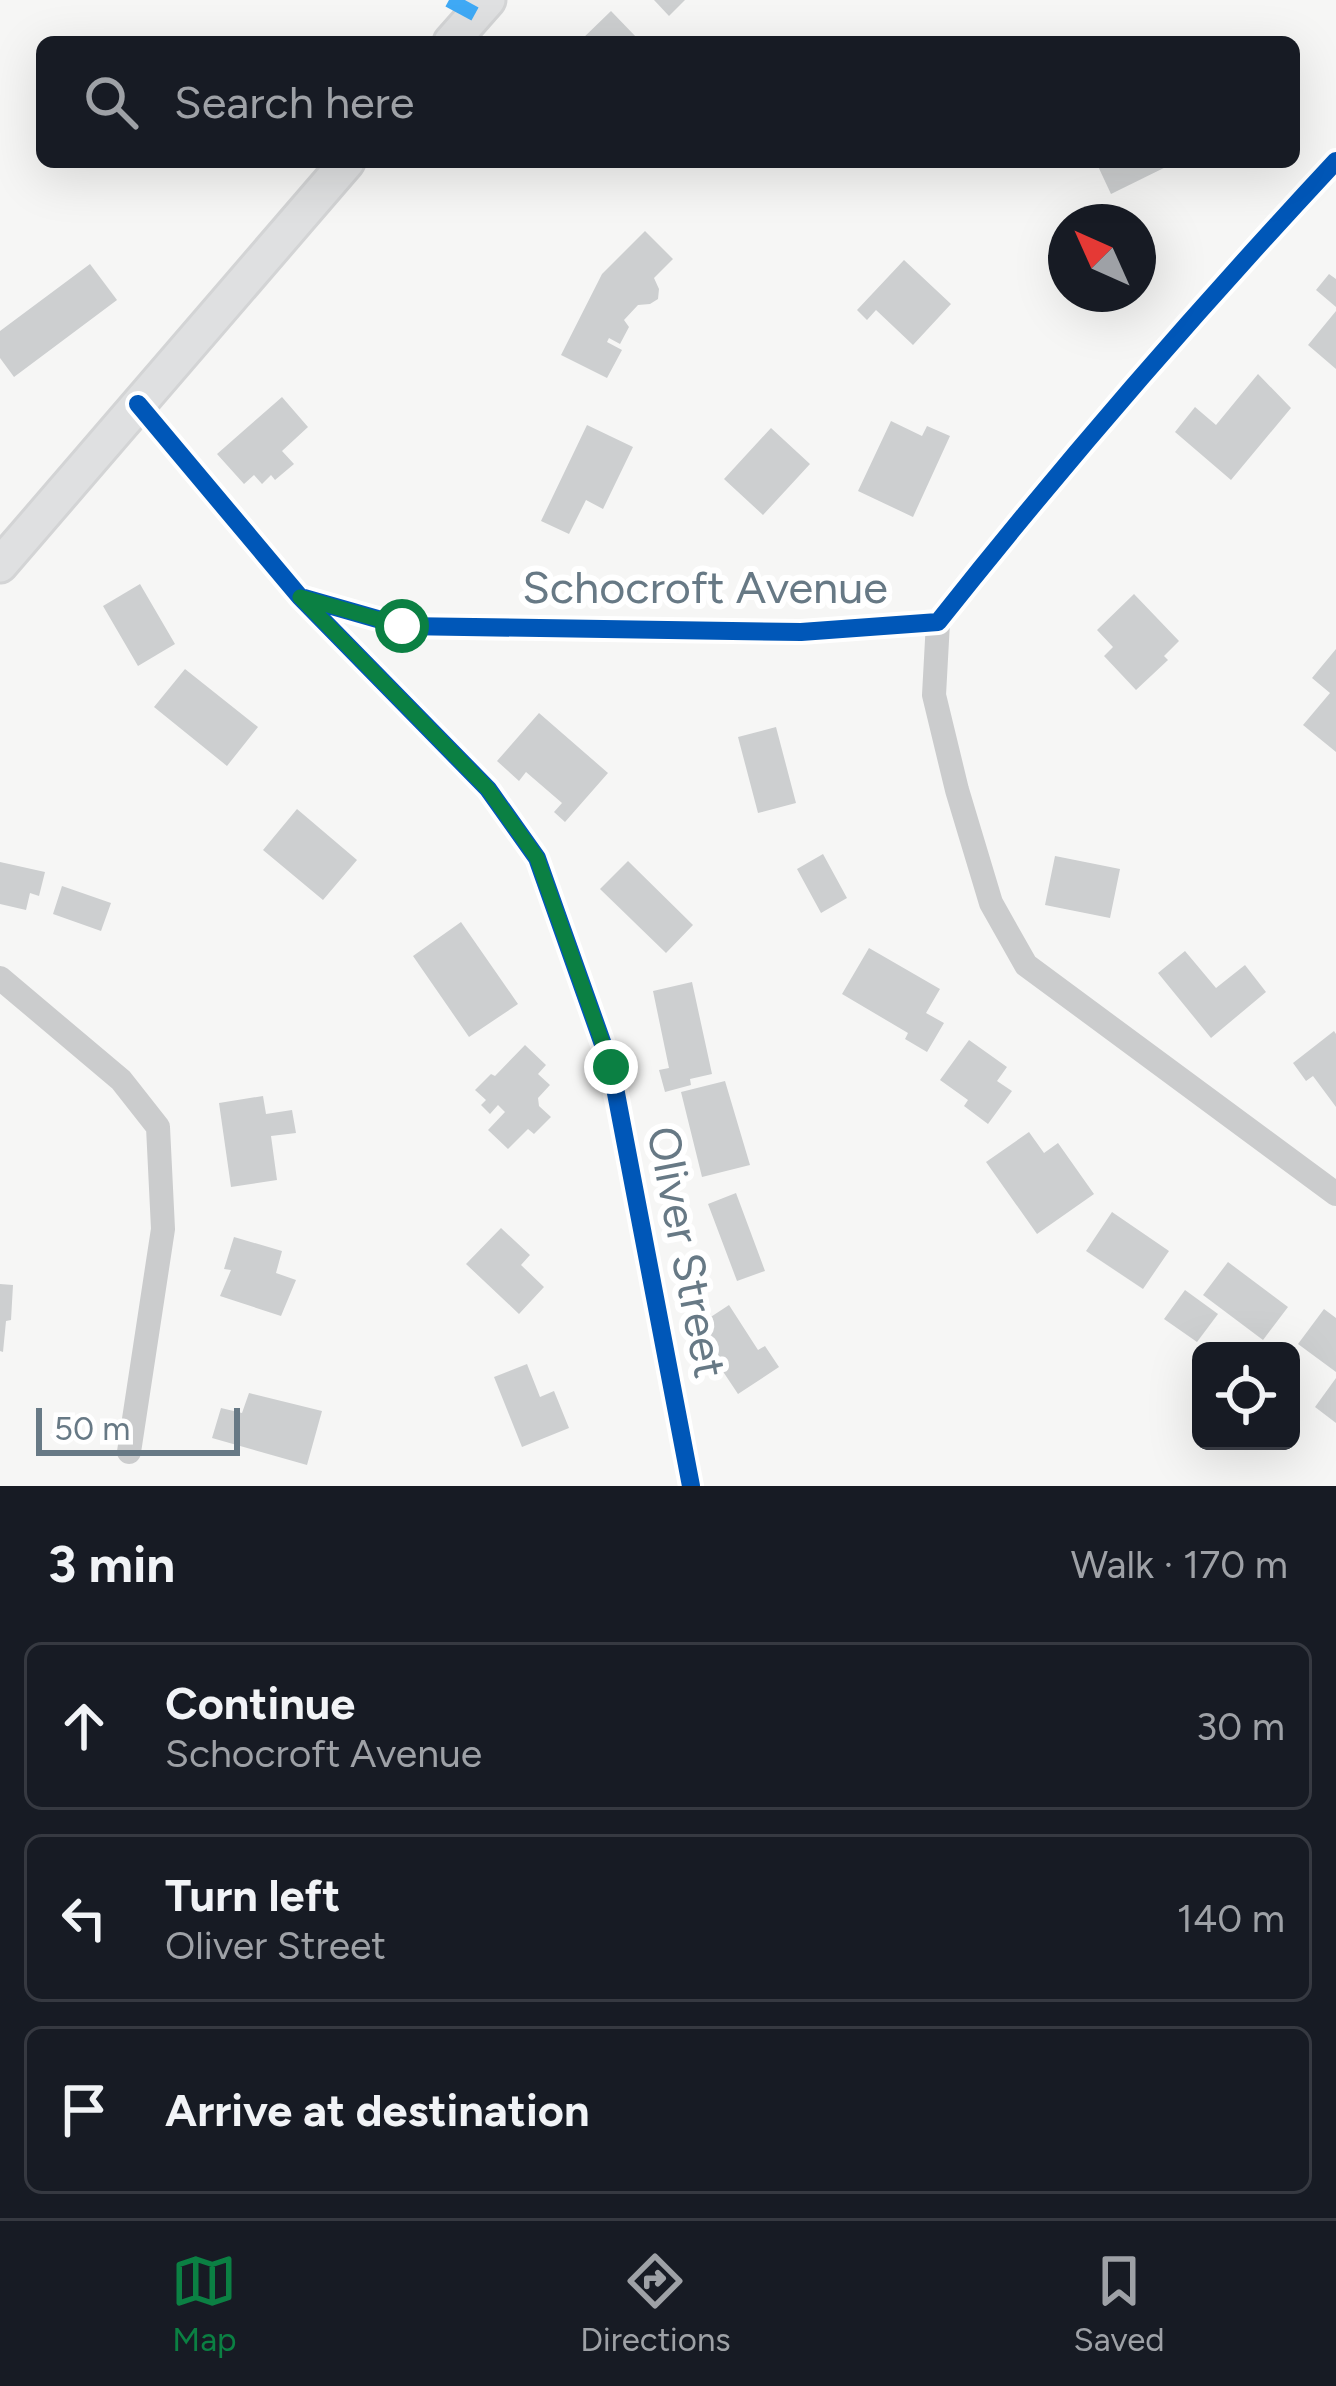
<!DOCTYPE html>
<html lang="en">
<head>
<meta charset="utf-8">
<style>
	body { margin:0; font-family:Figtree,sans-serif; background:#242831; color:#f1f3f6 }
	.controls { position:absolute; right:36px; bottom:36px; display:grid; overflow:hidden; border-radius:18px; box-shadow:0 12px 48px #0002 }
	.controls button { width:108px; height:108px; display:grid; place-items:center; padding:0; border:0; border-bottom:3px solid #363941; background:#171b24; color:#f1f3f6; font:60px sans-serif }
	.compass { position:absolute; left:1048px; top:204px; width:108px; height:108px; border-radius:50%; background:#171b24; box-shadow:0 12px 48px #0002; rotate:315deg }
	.scale { position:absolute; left:36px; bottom:30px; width:204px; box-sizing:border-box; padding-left:12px; border:6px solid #677985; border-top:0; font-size:33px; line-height:42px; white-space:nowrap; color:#677985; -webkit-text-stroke:9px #fff; paint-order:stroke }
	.stop { position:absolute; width:36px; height:36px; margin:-27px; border:9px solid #0b8043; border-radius:50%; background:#fff }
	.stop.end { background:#0b8043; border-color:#fff; box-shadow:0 3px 12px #0008 }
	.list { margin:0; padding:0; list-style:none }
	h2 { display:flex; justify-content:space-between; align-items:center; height:156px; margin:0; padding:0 48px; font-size:51px }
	h2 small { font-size:39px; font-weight:400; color:#9ea1a6 }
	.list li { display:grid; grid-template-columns:78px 1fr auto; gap:36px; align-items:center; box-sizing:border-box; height:168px; margin:0 24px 24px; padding:0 24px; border:3px solid #363941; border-radius:18px }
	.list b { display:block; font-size:45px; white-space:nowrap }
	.list p { margin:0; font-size:39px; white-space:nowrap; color:#9ea1a6 }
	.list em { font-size:39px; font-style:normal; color:#9ea1a6 }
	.icon { flex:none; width:66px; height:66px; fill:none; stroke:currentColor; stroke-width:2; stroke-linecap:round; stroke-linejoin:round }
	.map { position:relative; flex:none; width:1336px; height:1486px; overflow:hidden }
	.search { position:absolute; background:#171b24; box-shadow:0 12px 48px #0002; left:36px; right:36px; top:36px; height:132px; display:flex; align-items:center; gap:30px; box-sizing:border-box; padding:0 42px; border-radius:18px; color:#9ea1a6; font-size:45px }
	.sheet { height:732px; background:#171b24 }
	nav { display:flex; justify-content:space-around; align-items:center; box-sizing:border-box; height:168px; border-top:3px solid #363941; background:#171b24; font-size:33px; color:#9ea1a6 }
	nav a { display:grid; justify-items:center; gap:6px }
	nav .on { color:#0b8043 }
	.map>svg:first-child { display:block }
	.building { fill:#cdcfd0 }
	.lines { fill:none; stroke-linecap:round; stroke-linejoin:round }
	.secondary-casing { stroke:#d3d4d5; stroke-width:39 }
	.minor { stroke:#cbcccd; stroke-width:24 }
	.secondary { stroke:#dfe0e1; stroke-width:33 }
	.quiet { stroke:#3fa9f5; stroke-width:15; stroke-dasharray:30 15; stroke-linecap:butt }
	.cycleway-casing { stroke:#fff; stroke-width:26 }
	.cycleway { stroke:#0057b8; stroke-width:18 }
	.route { stroke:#0b8043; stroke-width:15 }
	.labels { text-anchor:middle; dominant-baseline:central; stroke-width:12; stroke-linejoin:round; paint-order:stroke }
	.street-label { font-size:45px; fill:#677985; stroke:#fff }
</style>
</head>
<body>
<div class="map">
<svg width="1336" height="1486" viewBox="0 0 1336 1486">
	<rect width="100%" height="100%" fill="#f6f6f5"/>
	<path class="building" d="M654 0H685L669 16Z
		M611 11 638 39 579 42Z
		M1096 162H1176L1111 194Z
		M645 231 673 259 654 278 659 289 658 299 650 304 638 305 624 320 629 327 620 344 609 338 607 342 622 350 607 378 561 355 602 274Z
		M904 260 951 304 913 345 876 310 867 320 857 310Z
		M90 264 117 300 14 377 0 358V331Z
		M1329 274 1336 279V307L1316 290Z
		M1336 311V369L1308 345Z
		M1258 374 1291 408 1231 480 1175 432 1195 407 1216 425Z
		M282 397 308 427 282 451 294 464 275 480 271 475 262 484 254 475 244 484 217 454Z
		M891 421 922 436 927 426 950 436 913 517 858 491Z
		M587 425 633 447 603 509 586 500 569 534 541 521Z
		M771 428 810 464 763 515 724 479Z
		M140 584 175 644 138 666 103 606Z
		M1134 594 1179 641 1164 656 1168 660 1136 690 1104 656 1113 647 1097 630Z
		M1336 649V752L1303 725 1330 693 1312 678Z
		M185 669 258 727 227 766 154 707Z
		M539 713 608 773 565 822 554 812 562 803 526 772 519 781 497 761Z
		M776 727 796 803 758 813 738 737Z
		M297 809 357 860 323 900 263 850Z
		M823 854 847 898 821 913 797 869Z
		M1055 856 1120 869 1110 918 1045 905Z
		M628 861 693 925 666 953 600 889Z
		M0 862 45 872 39 896 30 893 26 910 0 904Z
		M62 886 111 903 101 931 53 914Z
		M461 922 518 1004 469 1037 413 956Z
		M869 948 940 989 926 1013 944 1023 927 1052 905 1039 908 1033 842 994Z
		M1185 951 1216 988 1245 965 1266 992 1211 1038 1158 973Z
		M692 982 712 1074 690 1079 691 1085 665 1092 659 1070 669 1068 653 991Z
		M1334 1031 1336 1034V1107L1313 1076 1306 1081 1293 1063Z
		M969 1040 1007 1067 997 1081 1012 1091 988 1124 964 1106 968 1100 940 1080Z
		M525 1045 546 1065 538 1074 550 1085 538 1098 539 1106 551 1117 534 1134 528 1129 508 1149 488 1130 505 1112 498 1105 490 1114 481 1105 486 1100 475 1090 491 1074 495 1076Z
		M725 1081 750 1165 702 1177 681 1092Z
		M263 1096 266 1114 292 1110 296 1133 271 1136 277 1180 231 1187 219 1103Z
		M1029 1132 1044 1153 1058 1143 1094 1194 1037 1234 986 1162Z
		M736 1193 765 1271 737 1281 708 1204Z
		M1112 1212 1169 1251 1143 1289 1086 1251Z
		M501 1228 530 1255 521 1265 544 1287 519 1314 466 1264Z
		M234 1237 282 1251 276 1273 296 1280 281 1316 220 1296 231 1270 224 1269Z
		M1228 1262 1288 1307 1263 1340 1203 1295Z
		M0 1284 13 1285 11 1320 6 1321 3 1352 0 1351Z
		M1185 1290 1218 1314 1197 1342 1164 1319Z
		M729 1305 758 1350 765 1346 779 1367 738 1394 694 1328Z
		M1324 1309 1336 1318V1372L1298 1344Z
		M527 1364 540 1397 554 1391 569 1428 522 1447 494 1377Z
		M1336 1378V1423L1315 1407Z
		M249 1393 322 1411 307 1465 212 1438 221 1408 242 1413Z"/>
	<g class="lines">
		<g class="secondary-casing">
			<path id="secondary" d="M451 42 488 0
				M0 565 347 162"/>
		</g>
		<path class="minor" d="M138 404 300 597 488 789 537 858 611 1067 691 1486
			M300 597 402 626 801 632 938 622C1064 463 1197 310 1336 161
			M938 622 934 695 957 790 991 903 1026 965 1336 1194
			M0 978 121 1080 158 1127 163 1229 129 1452"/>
		<use href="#secondary" class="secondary"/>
		<path class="quiet" d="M449 0 475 14"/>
		<g class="cycleway-casing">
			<path id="cycleway" d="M138 404 300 597 488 789 537 858 611 1067 691 1486
				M304 598 402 626 801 632 938 622C1064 463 1197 310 1336 161"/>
		</g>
		<use href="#cycleway" class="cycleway"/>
	</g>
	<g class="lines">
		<path class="route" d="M402 626 300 597 488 789 537 858 611 1067"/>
	</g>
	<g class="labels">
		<g class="street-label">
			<text x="705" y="587">Schocroft Avenue</text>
			<text transform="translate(687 1252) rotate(79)">Oliver Street</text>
		</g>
	</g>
</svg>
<div class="controls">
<button><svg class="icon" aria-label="locate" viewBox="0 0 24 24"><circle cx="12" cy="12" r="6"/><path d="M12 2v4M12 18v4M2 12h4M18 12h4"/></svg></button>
</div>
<svg class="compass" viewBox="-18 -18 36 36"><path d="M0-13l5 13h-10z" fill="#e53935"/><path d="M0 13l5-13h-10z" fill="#9ea1a6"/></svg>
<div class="scale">50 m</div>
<div class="stop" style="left:402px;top:626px"></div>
<div class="stop end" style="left:611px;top:1067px"></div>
<div class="search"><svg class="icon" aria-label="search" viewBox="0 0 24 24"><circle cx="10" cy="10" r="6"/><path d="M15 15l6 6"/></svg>Search here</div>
</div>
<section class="sheet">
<h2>3 min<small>Walk · 170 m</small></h2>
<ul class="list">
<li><svg class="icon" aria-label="ahead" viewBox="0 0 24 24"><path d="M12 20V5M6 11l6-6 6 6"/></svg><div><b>Continue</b><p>Schocroft Avenue</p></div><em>30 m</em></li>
<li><svg class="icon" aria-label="left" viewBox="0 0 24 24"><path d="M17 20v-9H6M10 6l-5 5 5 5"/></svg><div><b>Turn left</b><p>Oliver Street</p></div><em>140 m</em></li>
<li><svg class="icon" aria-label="arrive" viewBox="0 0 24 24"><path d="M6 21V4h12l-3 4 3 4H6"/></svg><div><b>Arrive at destination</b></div></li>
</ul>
</section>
<nav>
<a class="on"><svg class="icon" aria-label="map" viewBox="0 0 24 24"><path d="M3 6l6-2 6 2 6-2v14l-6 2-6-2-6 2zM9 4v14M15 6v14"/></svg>Map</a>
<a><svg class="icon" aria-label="directions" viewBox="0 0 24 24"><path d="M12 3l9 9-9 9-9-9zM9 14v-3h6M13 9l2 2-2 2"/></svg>Directions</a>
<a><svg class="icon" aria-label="saved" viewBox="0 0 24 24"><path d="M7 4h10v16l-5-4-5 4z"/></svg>Saved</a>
</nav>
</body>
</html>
